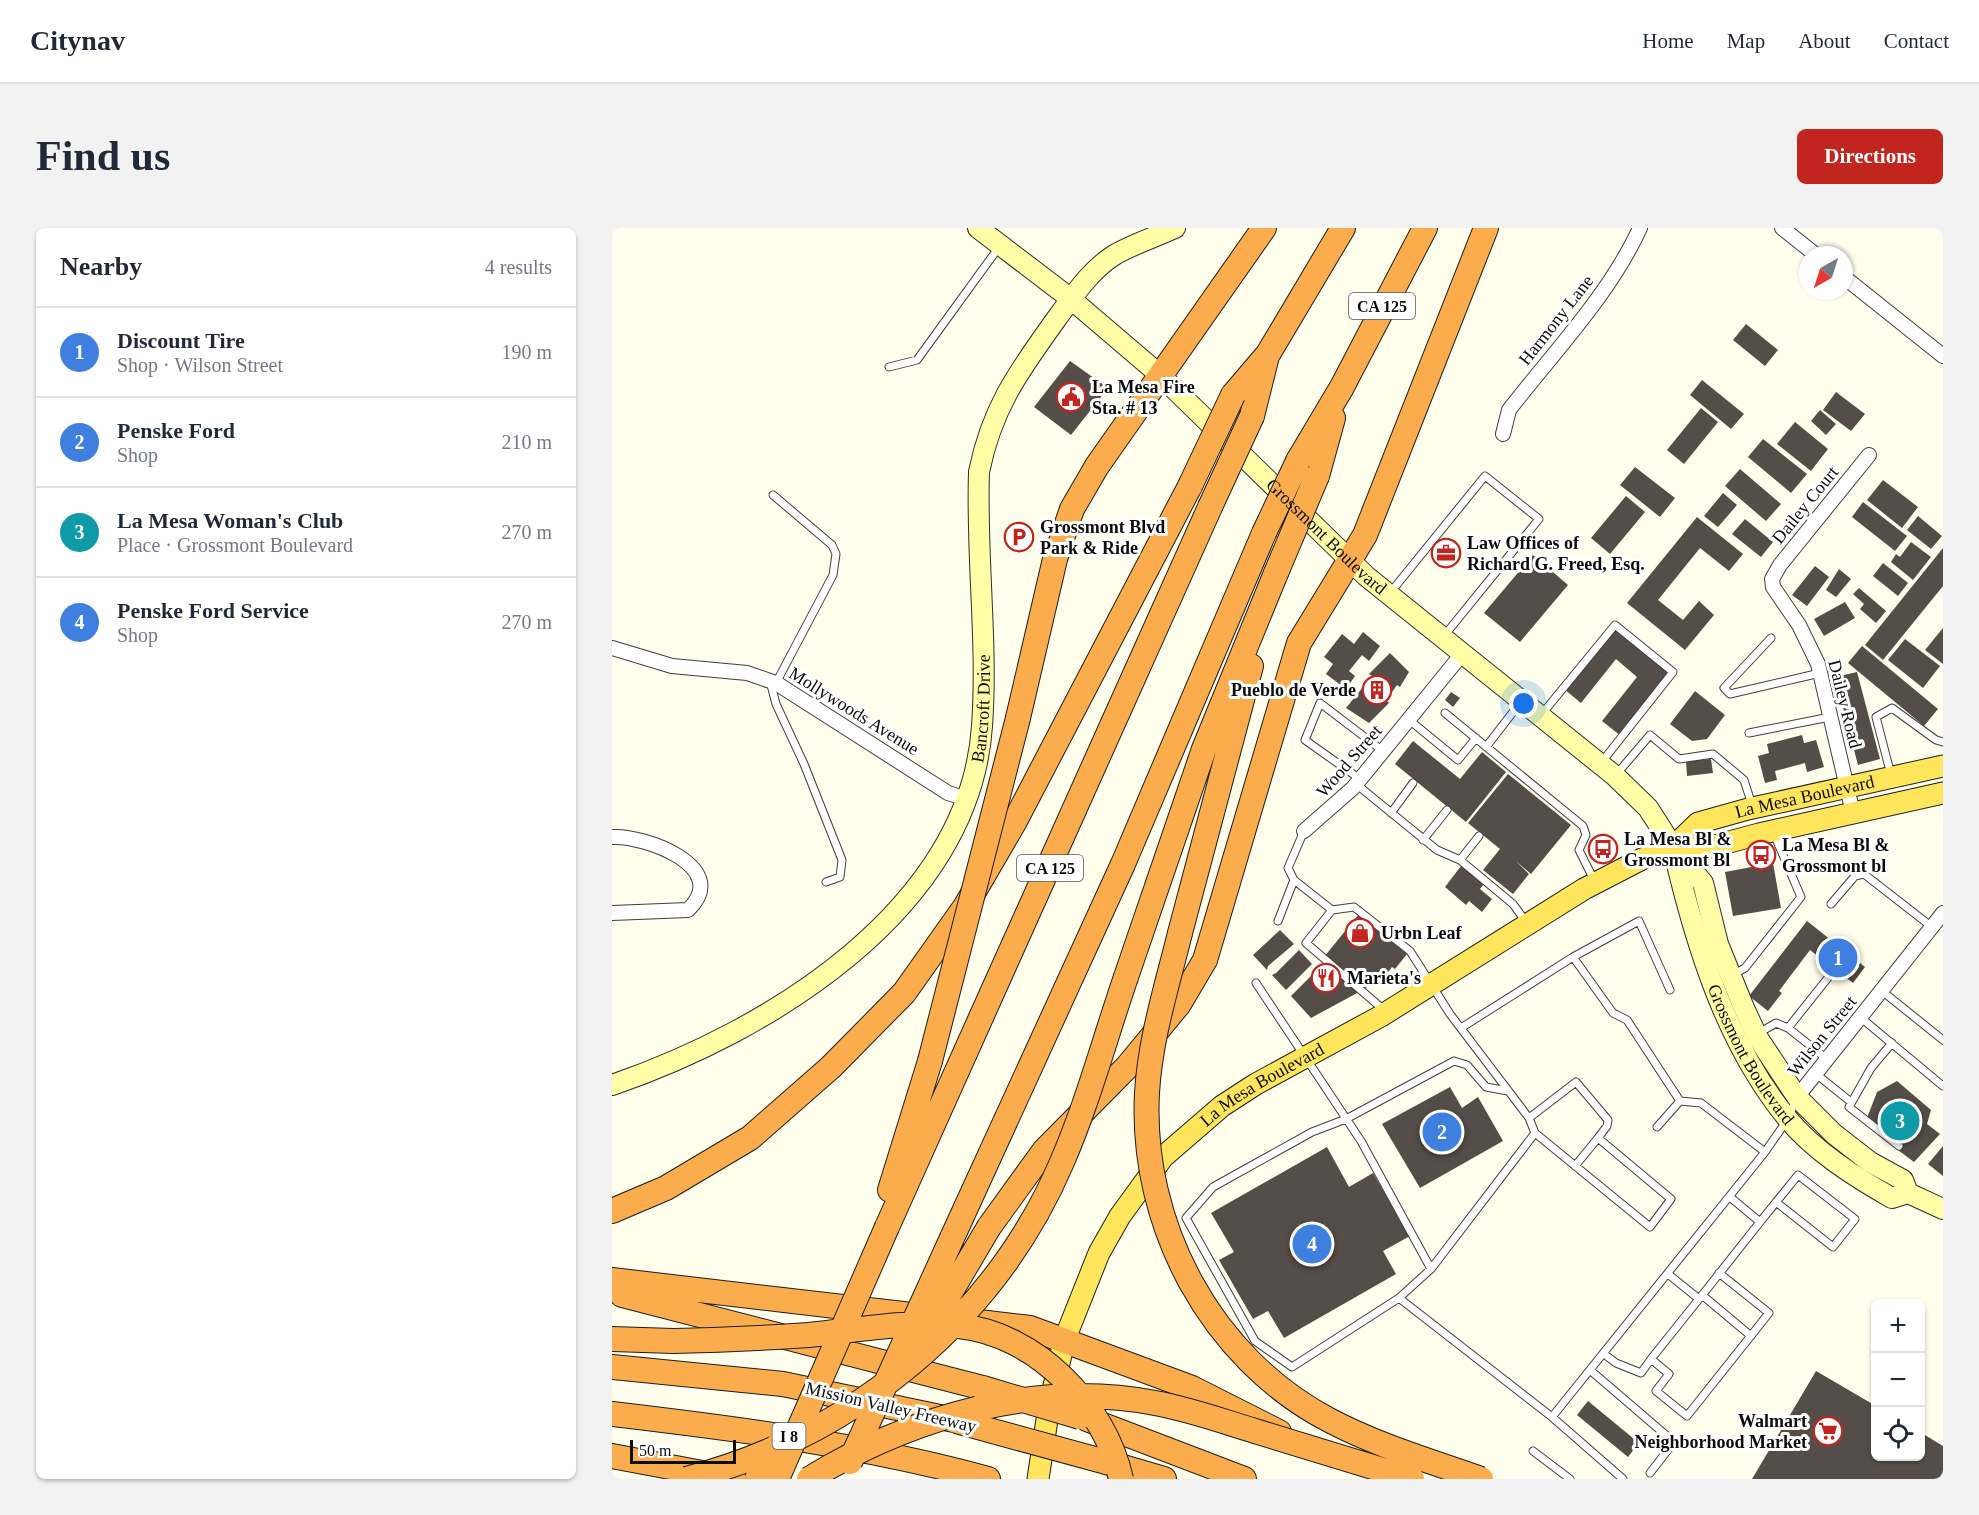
<!DOCTYPE html>
<html lang="en">
<head>
<meta charset="utf-8">
<style>
	body { margin:0; font-family:"Times New Roman",serif; background:#f2f2f3; color:#1f2937 }
	.controls { position:absolute; right:18px; bottom:18px; display:grid; overflow:hidden; border-radius:9px; box-shadow:0 2px 4px #0004 }
	.controls button { width:54px; height:54px; display:grid; place-items:center; padding:0; border:0; border-bottom:2px solid #e0e1e3; background:#fff; color:#1f2937; font:30px sans-serif }
	.compass { position:absolute; left:1187px; top:18px; width:54px; height:54px; border-radius:50%; background:#fff; box-shadow:0 2px 4px #0004; rotate:219deg }
	.scale { position:absolute; left:18px; bottom:15px; width:106px; box-sizing:border-box; padding-left:6px; border:3px solid #0c0c0c; border-top:0; font-size:16px; line-height:21px; white-space:nowrap; color:#0c0c0c; -webkit-text-stroke:4px #fff; paint-order:stroke }
	.you { position:absolute; left:912px; top:476px; width:21px; height:21px; margin:-15px; border:4px solid #fff; border-radius:50%; background:#1a73e8; box-shadow:0 0 0 9px #1a73e833 }
	.badge { display:grid; place-items:center; width:39px; height:39px; border-radius:50%; background:#c2251e; color:#fff; font-size:20px; font-weight:700 }
	.pin { position:absolute; translate:-50% -50%; border:3px solid #fff; box-shadow:0 2px 6px #0006 }
	.list { margin:0; padding:0; list-style:none }
	h2 { display:flex; justify-content:space-between; align-items:center; height:78px; margin:0; padding:0 24px; font-size:26px }
	h2 small { font-size:20px; font-weight:400; color:#747a83 }
	.list li { display:grid; grid-template-columns:39px 1fr auto; gap:18px; align-items:center; box-sizing:border-box; height:90px; padding:0 24px; border-top:2px solid #e0e1e3 }
	.list b { display:block; font-size:22px; white-space:nowrap }
	.list p { margin:0; font-size:20px; white-space:nowrap; color:#747a83 }
	.list em { font-size:20px; font-style:normal; color:#747a83 }
	.icon { flex:none; width:33px; height:33px; fill:none; stroke:currentColor; stroke-width:2; stroke-linecap:round; stroke-linejoin:round }
	.map { position:relative; flex:none; width:1331px; height:1251px; overflow:hidden; border-radius:9px }
	header { display:flex; align-items:center; gap:36px; box-sizing:border-box; height:84px; padding:0 30px; background:#fff; border-bottom:2px solid #e0e1e3 }
	header strong { font-size:28px }
	nav { display:flex; gap:33px; margin-inline-start:auto; font-size:21px }
	.intro { display:flex; align-items:center; justify-content:space-between; box-sizing:border-box; height:144px; padding:0 36px }
	h1 { margin:0; font-size:42px }
	.button { padding:15px 27px; border-radius:9px; background:#c2251e; color:#fff; font-size:21px; font-weight:700 }
	main { display:flex; gap:36px; padding:0 36px }
	aside { flex:1; background:#fff; border-radius:9px; box-shadow:0 2px 4px #0004 }
	.map>svg:first-child { display:block }
	.building { fill:#554e48 }
	.lines { fill:none; stroke-linecap:round; stroke-linejoin:round }
	.lane-casing { stroke:#3f3f3f; stroke-width:9 }
	.street-casing { stroke:#3f3f3f; stroke-width:16 }
	.secondary-casing { stroke:#2e2e2e; stroke-width:22 }
	.primary-casing { stroke:#1d1d1d; stroke-width:23 }
	.highway-casing { stroke:#1d1d1d; stroke-width:26 }
	.lane { stroke:#fff; stroke-width:7 }
	.street { stroke:#fff; stroke-width:14 }
	.secondary { stroke:#fffda6; stroke-width:20 }
	.primary { stroke:#ffe55b; stroke-width:21 }
	.highway { stroke:#fbac4d; stroke-width:24 }
	.highway-bridge-casing { stroke:#1d1d1d; stroke-width:26; stroke-linecap:butt }
	.highway-bridge { stroke:#fbac4d; stroke-width:24 }
	.labels { text-anchor:middle; dominant-baseline:central; stroke-width:6; stroke-linejoin:round; paint-order:stroke }
	.shield { fill:#fff; stroke:#555; stroke-width:1.5 }
	.shield-label { font-size:16px; font-weight:bold; fill:#0c0c0c }
	.street-label { font-size:18px; fill:#0c0c0c; stroke:#fff }
	.poi-label { font-size:18px; font-weight:bold; fill:#0c0c0c; stroke:#fff; text-anchor:start }
</style>
</head>
<body>
<header>
<strong>Citynav</strong>
<nav><a>Home</a><a>Map</a><a>About</a><a>Contact</a></nav>
</header>
<div class="intro"><h1>Find us</h1><a class="button">Directions</a></div>
<main>
<aside>
<h2>Nearby<small>4 results</small></h2>
<ul class="list">
<li><span class="badge" style="background:#3f7fe0">1</span><div><b>Discount Tire</b><p>Shop · Wilson Street</p></div><em>190 m</em></li>
<li><span class="badge" style="background:#3f7fe0">2</span><div><b>Penske Ford</b><p>Shop</p></div><em>210 m</em></li>
<li><span class="badge" style="background:#0f9aa8">3</span><div><b>La Mesa Woman's Club</b><p>Place · Grossmont Boulevard</p></div><em>270 m</em></li>
<li><span class="badge" style="background:#3f7fe0">4</span><div><b>Penske Ford Service</b><p>Shop</p></div><em>270 m</em></li>
</ul>
</aside>
<div class="map">
<svg width="1331" height="1251" viewBox="0 0 1331 1251">
	<rect width="100%" height="100%" fill="#fffdeb"/>
	<path class="building" d="M1134 96 1166 122 1153 138 1121 112Z
		M458 133 496 160 459 207 422 179Z
		M1090 152 1132 186 1119 201 1078 167Z
		M1224 164 1253 186 1239 203 1211 182Z
		M1089 180 1106 194 1072 236 1055 222Z
		M1208 182 1224 196 1214 207 1199 193Z
		M1183 194 1216 221 1199 243 1165 216Z
		M1151 211 1195 246 1179 265 1136 229Z
		M1023 239 1063 270 1048 289 1008 257Z
		M1128 241 1169 276 1154 293 1113 258Z
		M1271 252 1306 279 1290 300 1255 272Z
		M1111 265 1125 277 1106 299 1092 288Z
		M1014 268 1033 284 998 326 979 310Z
		M1251 274 1295 308 1283 323 1240 289Z
		M1306 288 1330 308 1319 321 1295 302Z
		M1085 289 1131 326 1117 343 1088 320 1046 372 1071 392 1087 373 1102 387 1073 422 1015 375Z
		M1133 291 1161 314 1149 329 1120 306Z
		M1299 314 1319 329 1301 352 1279 334 1284 326 1288 329Z
		M1331 320V358L1271 432 1253 417Z
		M921 327 956 357 908 414 872 385Z
		M1271 335 1296 355 1286 368 1261 348Z
		M1203 338 1217 349 1195 378 1180 367Z
		M1227 341 1239 351 1224 369 1214 362Z
		M1247 360 1274 383 1264 395 1248 381 1252 376 1241 366Z
		M1233 374 1243 390 1212 408 1202 391Z
		M1001 400 1058 446 1009 508 990 493 1025 449 1004 431 969 475 952 461Z
		M1331 400V436L1313 422Z
		M751 404 768 418 757 433 750 427 737 443 743 448 734 461 714 446 721 436 712 429 730 406 742 416Z
		M1293 411 1328 438 1311 460 1276 432Z
		M1250 418 1326 481 1312 498 1236 435Z
		M778 425 797 444 788 459 785 457 780 464 775 473 777 475 757 495 734 480 760 448 757 446Z
		M1245 444 1268 531 1246 537 1223 449Z
		M1083 463 1113 487 1095 511 1080 513 1058 496Z
		M839 464 848 470 841 479 833 472Z
		M1190 507 1192 515 1204 512 1212 539 1195 544 1193 535 1163 543 1165 552 1153 555 1146 528 1157 525 1155 516Z
		M801 513 848 551 870 524 894 544 854 594 783 536Z
		M1099 531 1101 545 1075 548 1074 533Z
		M896 546 959 597 919 646 904 633 917 646 901 666 871 642 888 621 856 595Z
		M1161 635 1169 680 1121 688 1113 644Z
		M849 638 872 656 868 661 880 671 870 684 857 673 854 677 833 659Z
		M747 686 795 726 783 741 780 739 773 748 767 744 752 762 712 729Z
		M1195 693 1253 739 1241 755 1198 722 1167 763 1170 765 1156 783 1137 768Z
		M668 702 682 716 656 738 655 742 641 727Z
		M687 722 700 736 674 762 660 747 664 745Z
		M712 735 747 764 699 790 679 768Z
		M1285 853 1319 882 1315 896 1328 906 1302 934 1286 922 1290 917 1255 890 1265 864Z
		M838 859 850 880 866 869 891 913 808 960 770 896Z
		M1331 918V948L1316 936Z
		M715 919 737 959 761 945 798 1008 771 1023 784 1046 672 1110 656 1083 641 1091 607 1032 622 1024 599 985Z
		M1204 1143 1264 1178V1228H1308V1204L1331 1218V1251H1140Z
		M976 1173 1027 1215 1016 1229 965 1187Z"/>
	<g class="lines">
		<g class="lane-casing">
			<path id="lane" d="M277 139 305 132 387 19
				M161 267 220 317 224 326 221 347 164 455
				M778 365 873 248 927 291 832 408
				M1159 410 1112 460 1118 466 1208 445
				M158 453 164 476 192 536 230 632 228 649 214 654
				M833 485 971 598 974 607 967 622 982 652
				M930 486 1003 397 1061 444 989 535
				M796 491 846 532 864 510
				M1137 505 1218 489
				M874 519 908 475
				M1279 547 1264 489 1280 480 1324 512 1331 514
				M1003 548 1038 507 1067 531 1101 526 1132 552 1140 577
				M748 551 693 512 708 475 771 523
				M744 556 825 622 848 632
				M779 585 801 555
				M867 608 848 632 901 676 914 694
				M811 612 835 582
				M682 652 676 640 692 603
				M1219 676 1243 648 1252 646 1320 699
				M666 693 682 652 720 682
				M961 729 1027 693 1058 762
				M1122 746 1133 740 1189 669 1162 606
				M644 755 749 913 819 1041 923 905
				M1270 763 1331 812
				M772 782 694 715 720 682 742 679 798 723 838 786 917 890 923 905 1038 999 1059 971 986 910 963 938
				M1248 789 1331 858
				M849 800 961 729 1001 785 1015 792 1068 873 1089 875 1153 924
				M1176 800 1219 746
				M1145 806 1164 795 1176 800 1215 831
				M1280 815 1259 840 1237 879 1287 918
				M1204 846 1239 874
				M917 890 964 854 996 892 995 898 986 910
				M1045 899 1068 873
				M1148 994 1186 947 1243 991 1221 1019 1164 974
				M819 1041 787 1070 680 1139 643 1113 574 990 601 959 700 904 734 891 842 833 855 837 874 859 896 863
				M1056 1046 1087 1071 1095 1061 1148 994 1118 969
				M1090 1067 1139 1108
				M787 1070 940 1189 1011 1251
				M1087 1071 1039 1131 1057 1146 1044 1163 1075 1188 1157 1085 1107 1045
				M992 1126 1004 1135 1029 1145 1039 1131
				M978 1142 1062 1214 1038 1245
				M940 1189 1153 924 1176 891 1184 871
				M921 1223 958 1251"/>
		</g>
		<g class="street-casing">
			<path id="street" d="M1170 0 1204 27
				M1232 49 1331 128
				M891 206 897 182C941 125 998 66 1028 0
				M0 420 60 438 135 445 164 455 336 565 354 571
				M1241 585 1206 436 1187 397 1161 359 1160 351 1168 337 1257 227
				M692 603 741 560 850 426
				M0 609C32 607 121 639 76 682L0 685
				M1185 869 1331 685"/>
		</g>
		<g class="secondary-casing">
			<g id="secondary">
				<path id="s1" d="M366 0 459 71 548 147 754 348 1003 548 1036 580 1061 619 1091 655 1106 716 1132 780 1146 810 1185 869 1222 906 1258 934 1291 952 1296 965"/>
				<path id="s2" d="M1062 624C1084 718 1114 815 1175 890 1202 923 1243 949 1280 970L1296 965 1331 981"/>
				<path id="s3" d="M0 857C155 804 358 682 370 498 376 414 364 329 367 244 380 179 407 143 445 90 462 67 479 41 504 26 522 16 543 9 563 0"/>
			</g>
		</g>
		<g class="primary-casing">
			<g id="primary">
				<path d="M1061 619H1099L1147 606 1331 565"/>
				<path id="s4" d="M426 1251 436 1185 452 1113 487 1025 508 988 551 929 610 878 644 856 769 788 972 661 1030 631 1061 619 1086 595 1136 581 1331 538"/>
			</g>
		</g>
		<g class="highway-casing">
			<path id="highway" d="M621 167 656 126 731 0
				M640 188 654 132
				M686 233 730 159 813 0
				M705 248 721 190
				M406 490 443 331 460 281 485 238 652 0
				M568 705 639 438
				M514 749 592 521 664 345
				M278 962 318 833
				M0 983 54 960 138 910 219 839 292 765 353 679 403 593 578 258
				M275 999 598 279
				M377 999 432 923 515 839 567 776 593 732 687 415 753 307 874 0
				M340 1010 511 636 652 305
				M0 1052 317 1089
				M10 1067 371 1160
				M358 1093 418 1100 580 1160 667 1204
				M0 1111 61 1113
				M0 1139 171 1156 342 1192
				M0 1186C127 1201 252 1217 376 1251
				M475 1191 632 1251
				M0 1228 122 1251
				M494 1234 552 1251"/>
		</g>
		<use href="#lane" class="lane"/>
		<use href="#street" class="street"/>
		<use href="#secondary" class="secondary"/>
		<use href="#primary" class="primary"/>
		<use href="#highway" class="highway"/>
		<g class="highway-bridge-casing">
			<path id="highway-bridge" d="M578 258 621 167
				M598 279 640 188
				M652 305 686 233
				M664 345 705 248
				M568 705C555 758 538 811 535 865 528 997 599 1130 717 1192 764 1217 818 1233 869 1251
				M318 833 406 490
				M312 1109 377 999
				M61 1113C106 1112 152 1110 197 1107 246 1102 297 1092 347 1098 424 1106 493 1177 509 1251
				M371 1160 468 1189
				M344 1193 494 1234
				M238 1234 340 1010
				M74 1251C240 1208 382 1093 450 934 476 874 493 810 514 749
				M145 1251 166 1217
				M165 1251 275 999
				M197 1251C298 1189 424 1152 543 1175 577 1181 610 1193 643 1203 695 1219 747 1235 800 1251"/>
		</g>
		<use href="#highway-bridge" class="highway-bridge"/>
	</g>
	<defs>
		<g id="civic-ring" transform="scale(1.5)"><circle r="9.5" fill="#fff" stroke="#c2251e" stroke-width="1.5"/><path d="M-.6-6.5H3V-4.5H.6V-3L4-1V1h2V6H-6V1h2V-1L-.6-3ZM-1.2 2.5V6h2.4V2.5Z" fill="#c2251e"/></g>
		<g id="parking-ring" transform="scale(1.5)"><circle r="9.5" fill="#fff" stroke="#c2251e" stroke-width="1.5"/><path d="M-3.5-5.5H1a3.5 3.5 0 0 1 0 7H-1V5.5H-3.5ZM-1-3.4V-.6H.8a1.4 1.4 0 0 0 0-2.8Z" fill="#c2251e"/></g>
		<g id="office-ring" transform="scale(1.5)"><circle r="9.5" fill="#fff" stroke="#c2251e" stroke-width="1.5"/><path d="M-6-3h4V-5.5h4V-3h4V5H-6ZM-1-4.5V-3h2v-1.5ZM-6 0V1H6V0Z" fill="#c2251e"/></g>
		<g id="building-ring" transform="scale(1.5)"><circle r="9.5" fill="#fff" stroke="#c2251e" stroke-width="1.5"/><path d="M-4-6H4V6H1V3H-1V6H-4ZM-2.5-4.3h1.7v1.8h-1.7ZM.8-4.3h1.7v1.8H.8ZM-2.5-1h1.7V.8h-1.7ZM.8-1h1.7V.8H.8Z" fill="#c2251e"/></g>
		<g id="bus-ring" transform="scale(1.5)"><circle r="9.5" fill="#fff" stroke="#c2251e" stroke-width="1.5"/><path d="M-5-6H5V4H4V6H2V4H-2V6H-4V4H-5ZM-3.5-4V0h7V-4ZM-3.5 1.2v1.5H-2V1.2ZM2 1.2v1.5H3.5V1.2Z" fill="#c2251e"/></g>
		<g id="shop-ring" transform="scale(1.5)"><circle r="9.5" fill="#fff" stroke="#c2251e" stroke-width="1.5"/><path d="M-5-2.5h2.3a2.7 3.5 0 0 1 5.4 0H5L5.5 6h-11ZM-1.5-2.5h3a1.5 2.3 0 0 0-3 0Z" fill="#c2251e"/></g>
		<g id="restaurant-ring" transform="scale(1.5)"><circle r="9.5" fill="#fff" stroke="#c2251e" stroke-width="1.5"/><path d="M-5-6h1v4h1v-4h1v4h1v-4h1v5L-1.5 .5V6h-2V.5L-5-1ZM5-6V6H3V1.5H1.5Q1.5-4 5-6Z" fill="#c2251e"/></g>
		<g id="supermarket-ring" transform="scale(1.5)"><circle r="9.5" fill="#fff" stroke="#c2251e" stroke-width="1.5"/><path d="M-6-5.5h2.5l.6 2H6L4.5 2H-2.5L-4.4-4H-6ZM-1.5 3.2a1.3 1.3 0 1 0 .1 0ZM3 3.2a1.3 1.3 0 1 0 .1 0Z" fill="#c2251e"/></g>
	</defs>
	<g fill-rule="evenodd">
		<use href="#civic-ring" x="459" y="169"/>
		<use href="#parking-ring" x="407" y="309"/>
		<use href="#office-ring" x="834" y="325"/>
		<use href="#building-ring" x="765" y="462"/>
		<use href="#bus-ring" x="991" y="621"/>
		<use href="#bus-ring" x="1149" y="627"/>
		<use href="#shop-ring" x="748" y="705"/>
		<use href="#restaurant-ring" x="714" y="750"/>
		<use href="#supermarket-ring" x="1216" y="1203"/>
	</g>
	<g class="labels">
		<g class="shield">
			<rect x="737" y="65" width="66" height="26" rx="4.5"/>
			<rect x="405" y="627" width="66" height="26" rx="4.5"/>
			<rect x="160.5" y="1195" width="33" height="26" rx="4.5"/>
		</g>
		<g class="shield-label">
			<text x="770" y="78">CA 125</text>
			<text x="438" y="640">CA 125</text>
			<text x="177" y="1208">I 8</text>
		</g>
		<g class="street-label">
			<text transform="translate(944 92) rotate(-52)">Harmony Lane</text>
			<text transform="translate(1193 277) rotate(-51)">Dailey Court</text>
			<text stroke="none"><textPath href="#s1" startOffset="466">Grossmont Boulevard</textPath></text>
			<text transform="translate(1233 476) rotate(76)">Dailey Road</text>
			<text stroke="none"><textPath href="#s3" startOffset="562">Bancroft Drive</textPath></text>
			<text transform="translate(242 483) rotate(32)">Mollywoods Avenue</text>
			<text transform="translate(737 533) rotate(-49)">Wood Street</text>
			<text stroke="none"><textPath href="#s4" startOffset="1094">La Mesa Boulevard</textPath></text>
			<text transform="translate(1210 808) rotate(-51)">Wilson Street</text>
			<text stroke="none"><textPath href="#s2" startOffset="218">Grossmont Boulevard</textPath></text>
			<text stroke="none"><textPath href="#s4" startOffset="474">La Mesa Boulevard</textPath></text>
			<text transform="translate(279 1179) rotate(13)">Mission Valley Freeway</text>
		</g>
		<g class="poi-label">
			<text x="480" y="159">La Mesa Fire<tspan x="480" dy="21">Sta. # 13</tspan></text>
			<text x="428" y="299">Grossmont Blvd<tspan x="428" dy="21">Park &amp; Ride</tspan></text>
			<text x="855" y="315">Law Offices of<tspan x="855" dy="21">Richard G. Freed, Esq.</tspan></text>
			<text x="744" y="462" text-anchor="end">Pueblo de Verde</text>
			<text x="1012" y="611">La Mesa Bl &amp;<tspan x="1012" dy="21">Grossmont Bl</tspan></text>
			<text x="1170" y="617">La Mesa Bl &amp;<tspan x="1170" dy="21">Grossmont bl</tspan></text>
			<text x="769" y="705">Urbn Leaf</text>
			<text x="735" y="750">Marieta's</text>
			<text x="1195" y="1193" text-anchor="end">Walmart<tspan x="1195" dy="21">Neighborhood Market</tspan></text>
		</g>
	</g>
</svg>
<div class="controls">
<button>+</button>
<button>−</button>
<button><svg class="icon" aria-label="locate" viewBox="0 0 24 24"><circle cx="12" cy="12" r="6"/><path d="M12 2v4M12 18v4M2 12h4M18 12h4"/></svg></button>
</div>
<svg class="compass" viewBox="-18 -18 36 36"><path d="M0-13l5 13h-10z" fill="#e53935"/><path d="M0 13l5-13h-10z" fill="#747a83"/></svg>
<div class="scale">50 m</div>
<div class="you"></div>
<div class="pin badge" style="left:1226px;top:730px;background:#3f7fe0">1</div>
<div class="pin badge" style="left:830px;top:904px;background:#3f7fe0">2</div>
<div class="pin badge" style="left:1288px;top:893px;background:#0f9aa8">3</div>
<div class="pin badge" style="left:700px;top:1016px;background:#3f7fe0">4</div>
</div>
</main>
</body>
</html>
